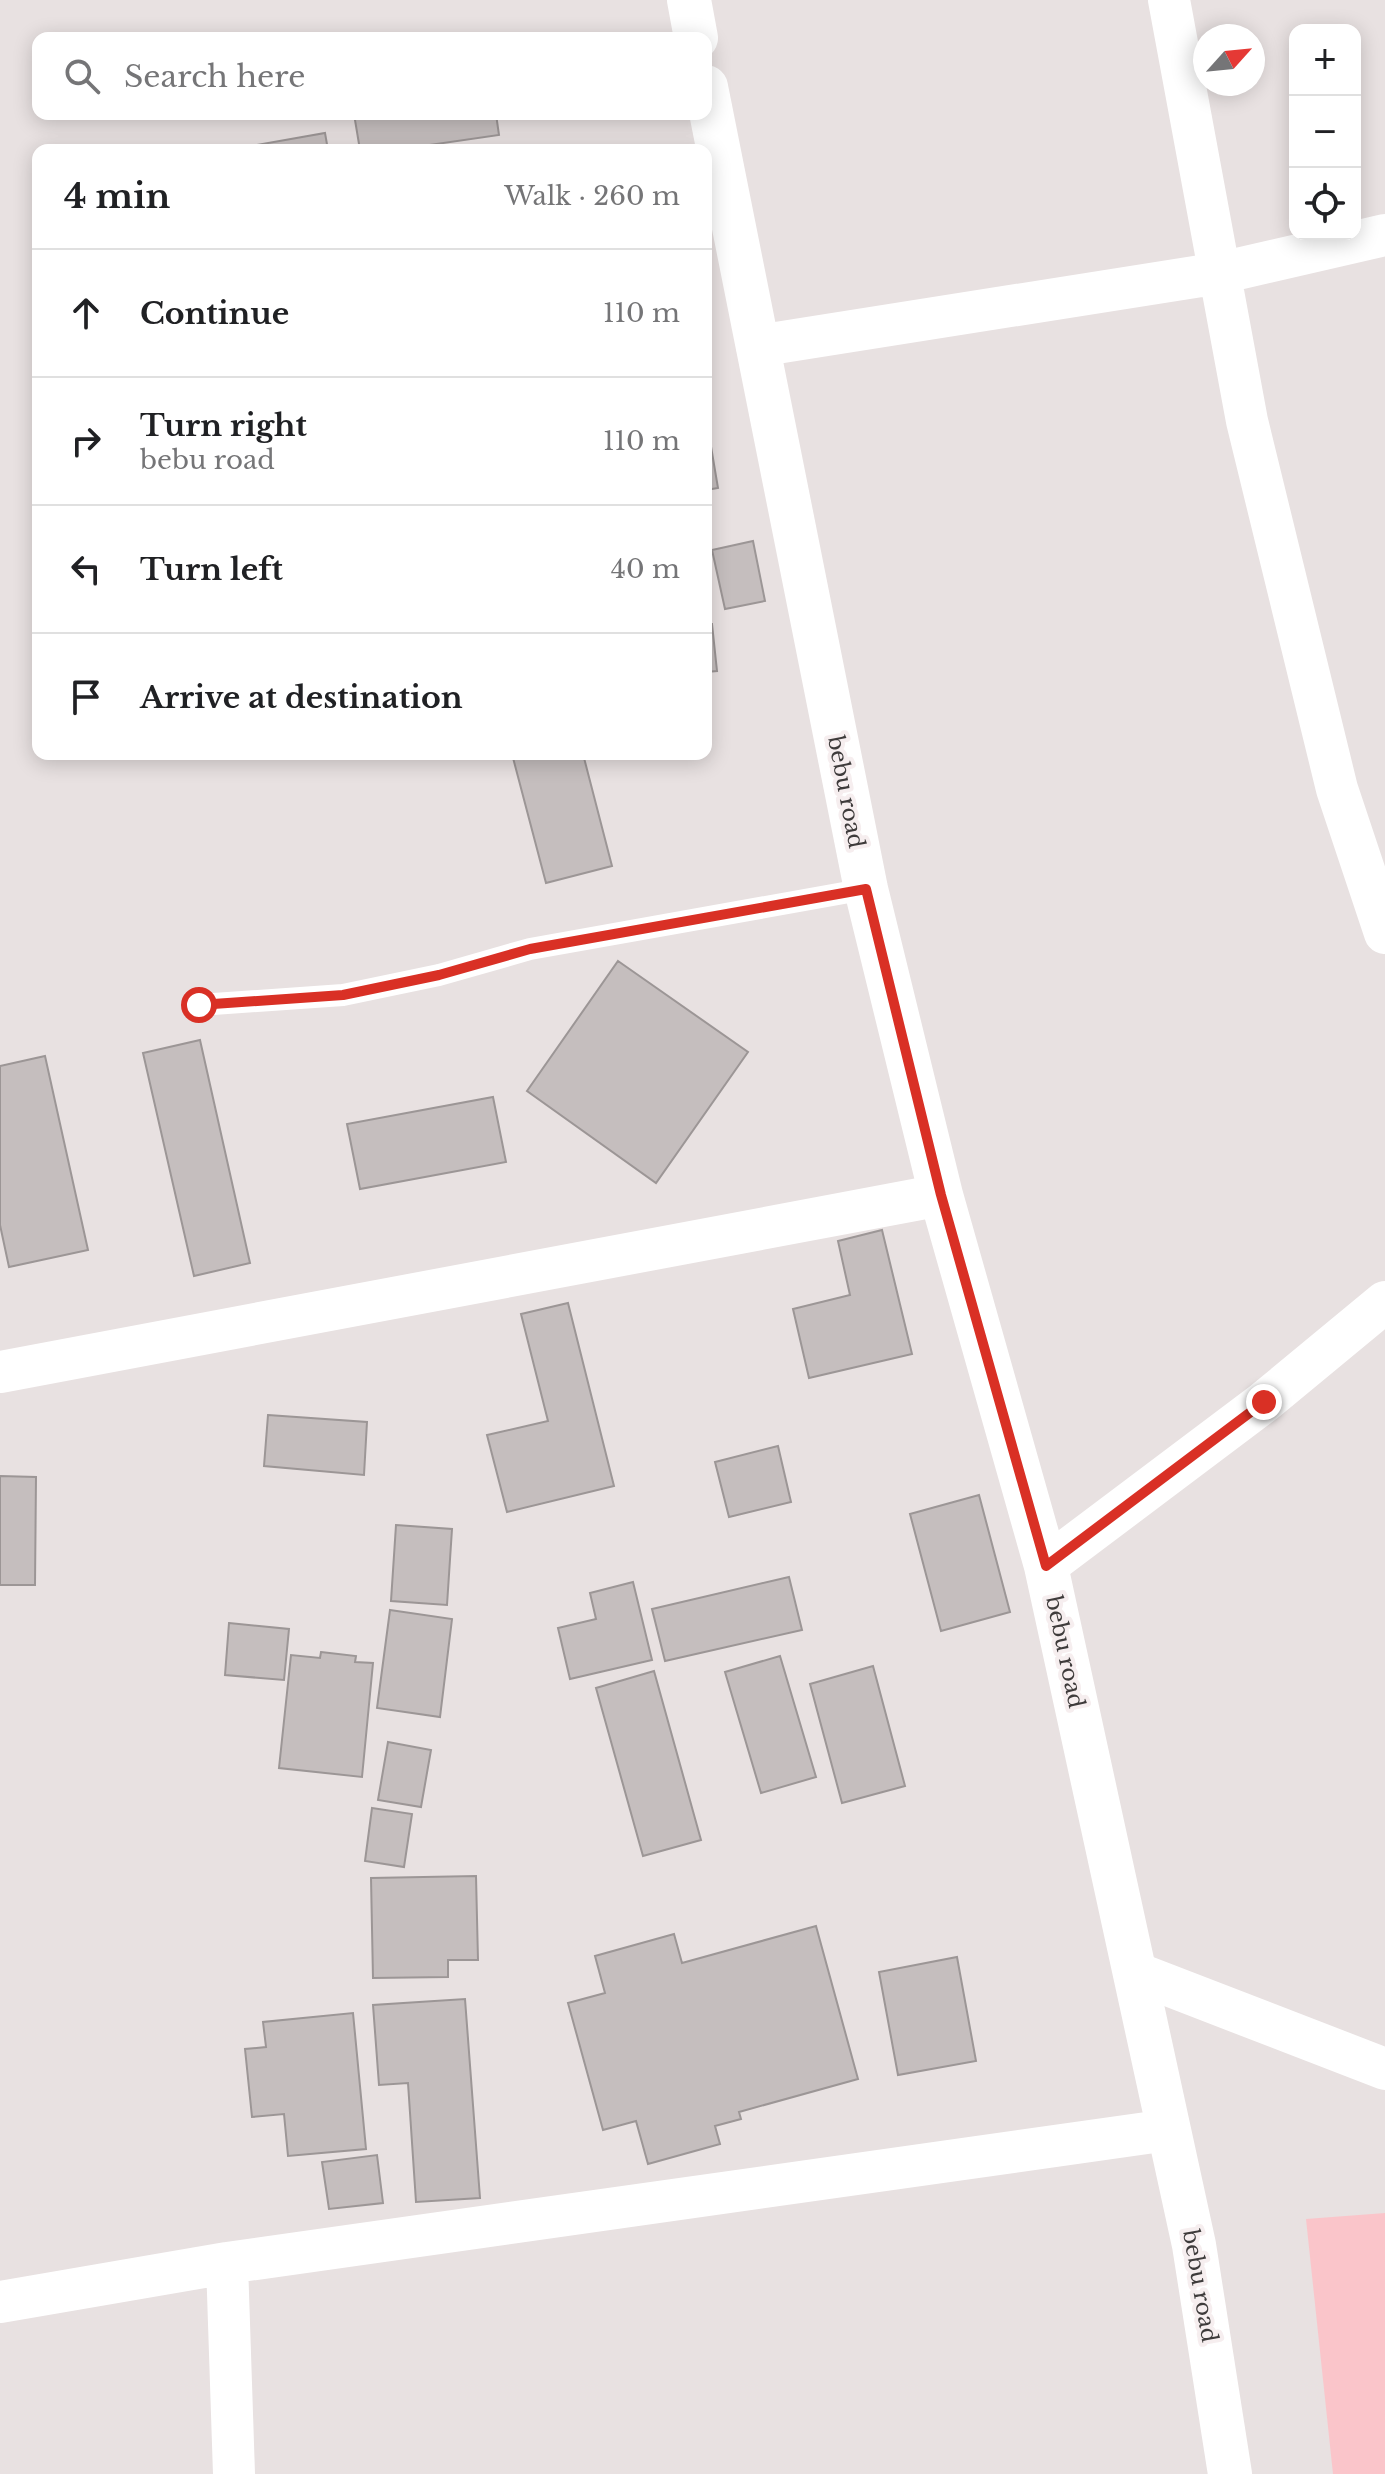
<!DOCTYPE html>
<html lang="en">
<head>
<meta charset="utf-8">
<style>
	body { margin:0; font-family:"Libre Baskerville",serif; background:#f6f6f6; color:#202124 }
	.controls { position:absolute; right:24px; top:24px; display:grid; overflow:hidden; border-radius:16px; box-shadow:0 4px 20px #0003 }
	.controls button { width:72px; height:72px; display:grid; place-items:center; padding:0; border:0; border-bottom:2px solid #e0e0e0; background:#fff; color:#202124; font:40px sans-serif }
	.compass { position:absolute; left:1193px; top:24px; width:72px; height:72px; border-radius:50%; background:#fff; box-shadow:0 4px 20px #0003; rotate:63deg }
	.stop { position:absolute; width:24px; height:24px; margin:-18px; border:6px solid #d93025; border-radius:50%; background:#fff }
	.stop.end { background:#d93025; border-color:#fff; box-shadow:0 2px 8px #0008 }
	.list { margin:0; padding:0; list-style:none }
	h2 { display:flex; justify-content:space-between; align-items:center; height:104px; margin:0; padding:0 32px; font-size:34px }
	h2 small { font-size:26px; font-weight:400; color:#757577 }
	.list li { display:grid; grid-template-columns:52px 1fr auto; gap:24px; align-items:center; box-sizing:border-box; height:128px; padding:0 32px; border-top:2px solid #e0e0e0 }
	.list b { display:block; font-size:30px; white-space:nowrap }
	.list p { margin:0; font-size:26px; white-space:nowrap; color:#757577 }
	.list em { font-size:26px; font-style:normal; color:#757577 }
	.icon { flex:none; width:44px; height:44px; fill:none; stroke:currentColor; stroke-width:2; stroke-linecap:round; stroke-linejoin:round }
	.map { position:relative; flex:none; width:1385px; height:2474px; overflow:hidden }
	.search { position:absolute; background:#fff; box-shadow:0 4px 20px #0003; left:32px; top:32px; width:680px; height:88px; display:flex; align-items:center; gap:20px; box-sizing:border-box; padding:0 28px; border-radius:16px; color:#757577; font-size:30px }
	.panel { position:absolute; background:#fff; box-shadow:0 4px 20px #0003; left:32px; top:144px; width:680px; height:616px; border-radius:16px }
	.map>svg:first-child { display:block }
	.green { fill:#fac5ca }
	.building { fill:#c5bebe; stroke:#9c9696; stroke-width:2 }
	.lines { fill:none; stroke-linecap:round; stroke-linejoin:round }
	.service { stroke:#fff; stroke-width:22 }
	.minor { stroke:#fff; stroke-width:42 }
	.tertiary { stroke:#fff; stroke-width:44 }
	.route { stroke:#d93025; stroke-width:10 }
	.labels { text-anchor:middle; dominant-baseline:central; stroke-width:8; stroke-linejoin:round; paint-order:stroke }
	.street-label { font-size:22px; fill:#3e3b3b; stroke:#f6eeef }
</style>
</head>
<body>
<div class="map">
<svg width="1385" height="2474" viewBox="0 0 1385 2474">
	<rect width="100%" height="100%" fill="#e8e1e1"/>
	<path class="green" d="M1385 2213V2474H1333L1306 2219Z"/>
	<path class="building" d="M354 114H496L499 135 395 150H360Z
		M325 133 328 150H229Z
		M706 417 718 488 706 490Z
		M753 541 765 601 725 609 712 550Z
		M706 624H712L717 671 706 672Z
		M512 754H583L612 866 546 883Z
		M618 961 748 1052 656 1183 527 1091Z
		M200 1040 250 1263 194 1276 143 1053Z
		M45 1056 88 1250 9 1267 0 1225V1066Z
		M493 1097 506 1162 360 1189 347 1124Z
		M882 1230 912 1354 809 1378 793 1309 850 1295 838 1241Z
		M568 1303 614 1486 507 1512 487 1435 548 1421 521 1314Z
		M268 1415 367 1422 364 1475 264 1466Z
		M778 1446 791 1502 729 1517 715 1462Z
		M0 1476 36 1477 35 1585H0Z
		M979 1495 1010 1612 941 1631 910 1514Z
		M396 1525 452 1529 447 1605 391 1601Z
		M789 1577 802 1630 665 1661 652 1609Z
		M633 1582 652 1660 570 1679 558 1628 596 1619 590 1593Z
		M390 1610 452 1619 440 1717 377 1708Z
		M229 1623 289 1629 284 1680 225 1675Z
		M321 1652 356 1656 355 1662 373 1663 362 1777 279 1768 291 1655 320 1658Z
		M780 1656 816 1777 761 1793 725 1672Z
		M873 1666 905 1786 842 1803 810 1684Z
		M654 1671 701 1840 643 1856 596 1688Z
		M388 1742 431 1750 421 1807 378 1800Z
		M372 1808 412 1814 404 1867 365 1861Z
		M476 1876 478 1960H448V1977L373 1978 371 1878Z
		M816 1926 858 2079 739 2112 741 2119 715 2126 720 2144 648 2164 636 2121 603 2130 568 2003 605 1993 595 1956 674 1934 682 1963Z
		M957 1957 976 2061 898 2075 879 1972Z
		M465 1999 480 2198 416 2202 408 2083 379 2085 373 2005Z
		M353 2013 366 2149 288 2156 284 2114 252 2117 245 2049 266 2047 263 2022Z
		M377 2155 383 2203 329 2209 322 2162Z"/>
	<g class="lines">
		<path class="service" d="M199 1005 343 995 439 975 530 949 866 889"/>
		<path class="minor" d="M1169 0 1247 421 1337 789 1385 933
			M757 346 1220 273 1385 235
			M0 1372 941 1195
			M1046 1566 1264 1402 1385 1302
			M1134 1972 1385 2069
			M227 2263 234 2474
			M0 2302 227 2263 1168 2130"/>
		<path class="tertiary" d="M689 0 696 38
			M706 87 866 889 941 1195 1046 1566 1194 2245 1230 2474"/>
	</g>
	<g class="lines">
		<path class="route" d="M199 1005 343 995 439 975 530 949 866 889 941 1195 1046 1566 1264 1402"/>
	</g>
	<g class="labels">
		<g class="street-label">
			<text transform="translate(846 792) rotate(79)">bebu road</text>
			<text transform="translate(1065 1652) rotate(78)">bebu road</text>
			<text transform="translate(1200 2286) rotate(80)">bebu road</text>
		</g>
	</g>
</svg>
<div class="controls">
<button>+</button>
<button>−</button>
<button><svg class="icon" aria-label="locate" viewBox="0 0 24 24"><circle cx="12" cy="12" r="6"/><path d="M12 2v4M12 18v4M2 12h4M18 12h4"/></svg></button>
</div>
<svg class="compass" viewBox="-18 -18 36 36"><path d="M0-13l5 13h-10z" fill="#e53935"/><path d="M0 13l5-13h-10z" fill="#757577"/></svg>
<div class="stop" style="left:199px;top:1005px"></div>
<div class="stop end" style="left:1264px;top:1402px"></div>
<div class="search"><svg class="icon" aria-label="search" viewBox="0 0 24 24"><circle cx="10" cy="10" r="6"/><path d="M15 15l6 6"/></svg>Search here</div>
<section class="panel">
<h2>4 min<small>Walk · 260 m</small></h2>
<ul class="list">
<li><svg class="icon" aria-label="ahead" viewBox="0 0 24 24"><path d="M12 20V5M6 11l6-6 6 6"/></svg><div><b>Continue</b></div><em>110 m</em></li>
<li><svg class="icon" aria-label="right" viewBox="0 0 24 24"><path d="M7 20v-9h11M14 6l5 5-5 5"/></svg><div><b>Turn right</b><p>bebu road</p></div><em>110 m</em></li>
<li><svg class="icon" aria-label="left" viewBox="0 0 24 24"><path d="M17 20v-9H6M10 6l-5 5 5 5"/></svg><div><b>Turn left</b></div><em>40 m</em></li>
<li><svg class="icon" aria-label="arrive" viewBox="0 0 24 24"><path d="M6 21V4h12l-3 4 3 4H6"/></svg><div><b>Arrive at destination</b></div></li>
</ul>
</section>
</div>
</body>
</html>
